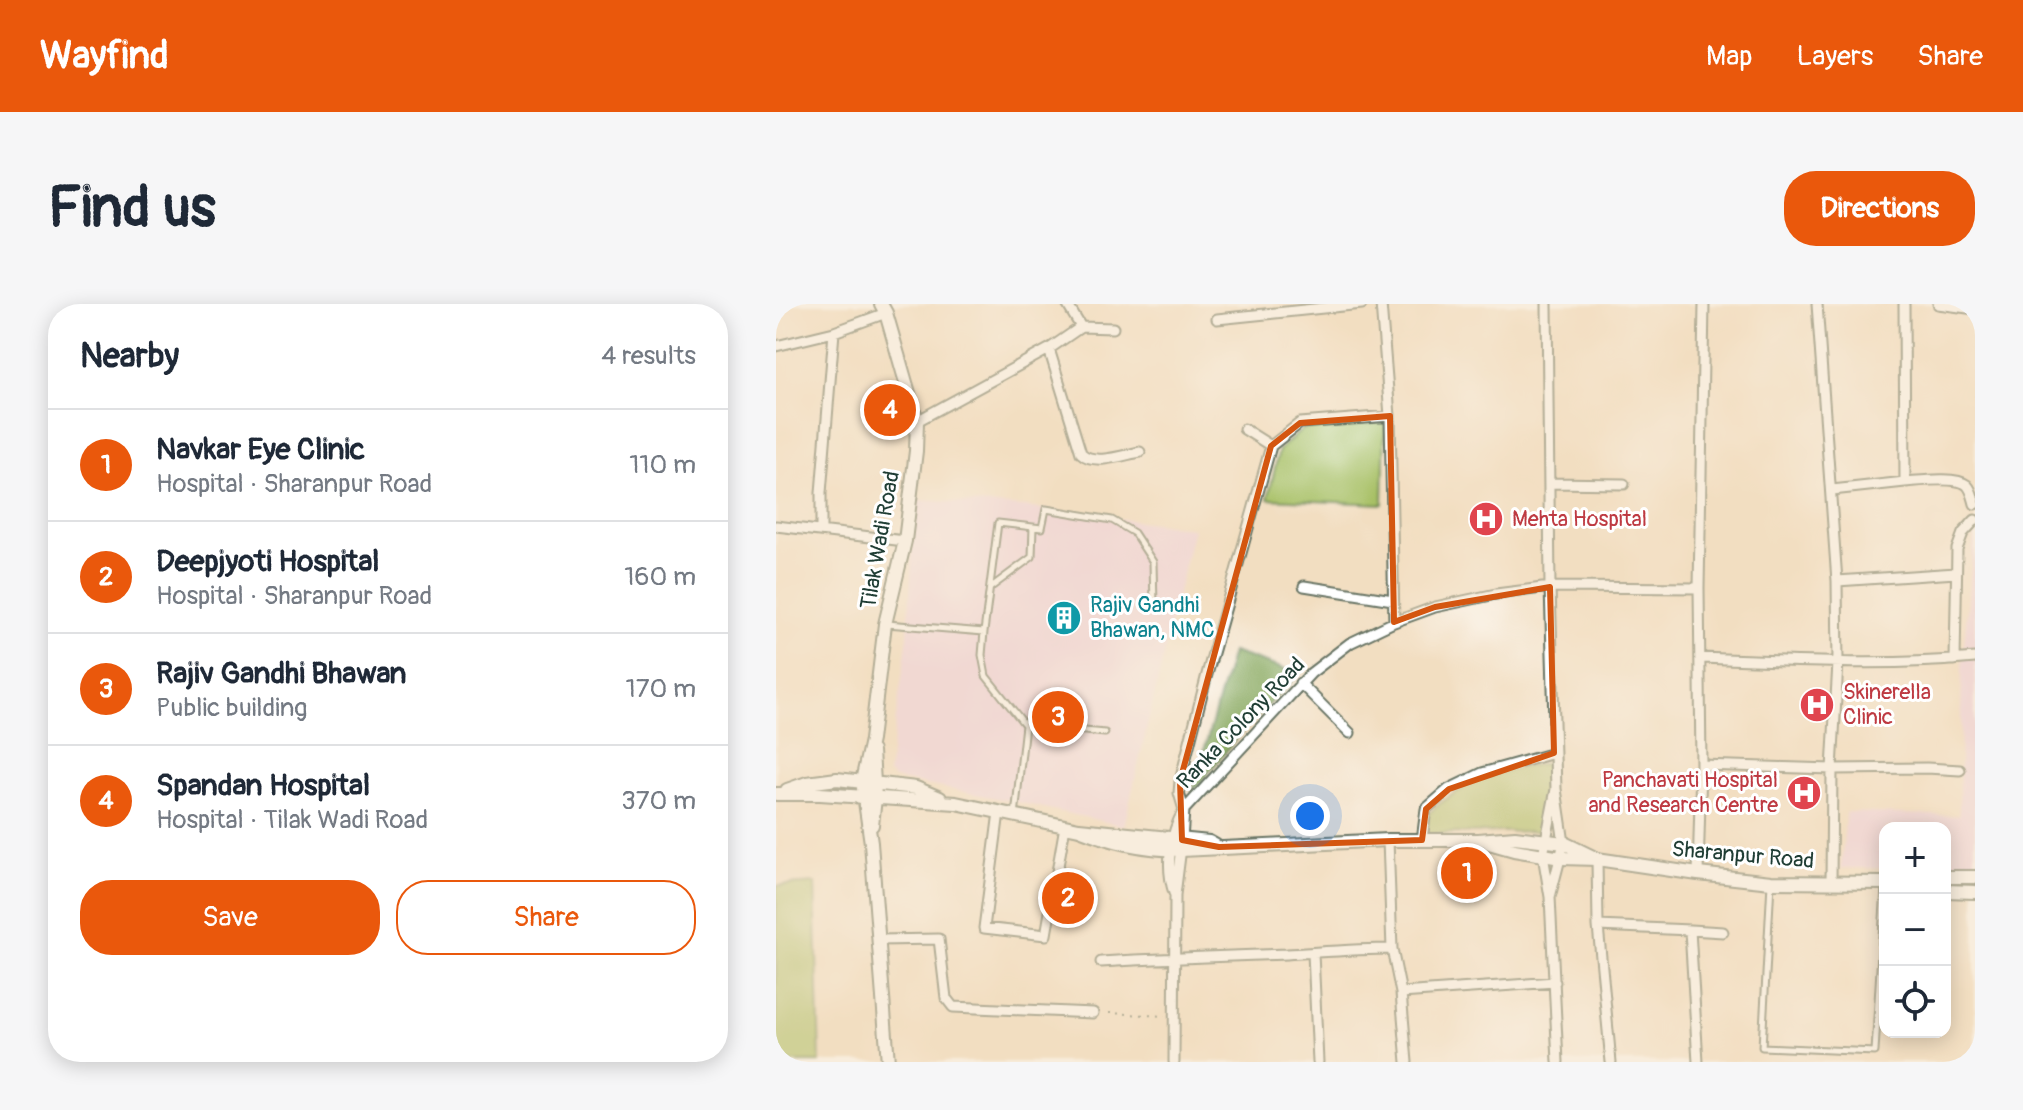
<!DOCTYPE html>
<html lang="en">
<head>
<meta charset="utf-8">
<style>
	body { margin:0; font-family:Pangolin,sans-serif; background:#f6f6f7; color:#1f2937 }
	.controls { position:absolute; right:24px; bottom:24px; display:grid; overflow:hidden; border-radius:16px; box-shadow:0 4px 20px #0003 }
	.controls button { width:72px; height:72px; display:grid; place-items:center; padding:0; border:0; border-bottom:2px solid #e0e1e3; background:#fff; color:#1f2937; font:40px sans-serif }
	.you { position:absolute; left:534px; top:512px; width:28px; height:28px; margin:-20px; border:6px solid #fff; border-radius:50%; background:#1a73e8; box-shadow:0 0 0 12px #1a73e833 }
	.badge { display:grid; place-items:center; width:52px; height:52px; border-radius:50%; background:#ea580c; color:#fff; font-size:26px; font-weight:700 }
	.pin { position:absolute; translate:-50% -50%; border:4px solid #fff; box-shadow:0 2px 8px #0006 }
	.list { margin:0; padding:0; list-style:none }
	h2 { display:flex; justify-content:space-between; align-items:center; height:104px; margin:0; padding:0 32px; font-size:34px }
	h2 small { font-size:26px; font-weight:400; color:#747a83 }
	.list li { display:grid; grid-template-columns:52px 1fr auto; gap:24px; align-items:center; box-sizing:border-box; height:112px; padding:0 32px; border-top:2px solid #e0e1e3 }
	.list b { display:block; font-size:30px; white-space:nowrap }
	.list p { margin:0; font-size:26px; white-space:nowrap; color:#747a83 }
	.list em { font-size:26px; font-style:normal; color:#747a83 }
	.actions { display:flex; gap:16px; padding:24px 32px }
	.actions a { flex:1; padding:18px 0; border:2px solid #ea580c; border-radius:32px; text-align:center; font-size:28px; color:#ea580c }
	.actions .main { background:#ea580c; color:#fff }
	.icon { flex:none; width:44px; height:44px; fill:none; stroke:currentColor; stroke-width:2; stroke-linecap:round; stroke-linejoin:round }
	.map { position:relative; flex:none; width:1199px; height:758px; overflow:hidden; border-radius:32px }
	header { display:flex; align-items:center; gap:48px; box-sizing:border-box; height:112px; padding:0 40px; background:#ea580c; color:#fff }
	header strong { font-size:38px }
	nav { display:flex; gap:44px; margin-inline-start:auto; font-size:28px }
	.intro { display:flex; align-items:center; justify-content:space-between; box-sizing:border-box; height:192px; padding:0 48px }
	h1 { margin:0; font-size:56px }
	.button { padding:20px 36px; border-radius:32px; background:#ea580c; color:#fff; font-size:28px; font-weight:700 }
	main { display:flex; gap:48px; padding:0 48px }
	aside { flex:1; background:#fff; border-radius:32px; box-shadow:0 4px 20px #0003 }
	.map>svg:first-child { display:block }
	.built { fill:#efd0e7 }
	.green { fill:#a7c065; stroke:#637e4c; stroke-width:2 }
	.forest { fill:#85a65a; stroke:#527247; stroke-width:2 }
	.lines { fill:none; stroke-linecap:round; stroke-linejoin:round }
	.lane-casing { stroke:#697565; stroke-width:9 }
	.street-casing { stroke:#697565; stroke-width:13 }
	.secondary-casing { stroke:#697565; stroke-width:16 }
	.path { stroke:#697565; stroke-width:2; stroke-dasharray:2 6; stroke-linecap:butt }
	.lane { stroke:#fff; stroke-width:5 }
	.street { stroke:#fff; stroke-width:9 }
	.secondary { stroke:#fff; stroke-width:12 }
	.marked { fill:none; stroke:#d45610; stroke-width:6; stroke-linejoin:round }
	.labels { text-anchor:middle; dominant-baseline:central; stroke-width:6; stroke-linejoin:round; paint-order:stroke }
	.health-label { font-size:22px; fill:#be3a42; stroke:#fff; text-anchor:start }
	.street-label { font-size:22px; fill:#1f3d34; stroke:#fff }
	.culture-label { font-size:22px; fill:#0d838f; stroke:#fff; text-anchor:start }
</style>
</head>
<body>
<header>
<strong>Wayfind</strong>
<nav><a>Map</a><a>Layers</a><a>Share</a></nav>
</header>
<div class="intro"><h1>Find us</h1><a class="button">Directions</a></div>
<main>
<aside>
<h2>Nearby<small>4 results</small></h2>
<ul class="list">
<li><span class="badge">1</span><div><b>Navkar Eye Clinic</b><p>Hospital · Sharanpur Road</p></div><em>110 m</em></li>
<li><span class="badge">2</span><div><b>Deepjyoti Hospital</b><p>Hospital · Sharanpur Road</p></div><em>160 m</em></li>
<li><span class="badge">3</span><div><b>Rajiv Gandhi Bhawan</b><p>Public building</p></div><em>170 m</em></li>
<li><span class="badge">4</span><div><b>Spandan Hospital</b><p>Hospital · Tilak Wadi Road</p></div><em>370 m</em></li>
</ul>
<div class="actions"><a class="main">Save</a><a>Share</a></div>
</aside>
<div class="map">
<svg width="1199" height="758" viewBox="0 0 1199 758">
	<rect width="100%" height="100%" fill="#fff"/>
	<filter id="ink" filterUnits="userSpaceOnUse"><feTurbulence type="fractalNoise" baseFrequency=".0125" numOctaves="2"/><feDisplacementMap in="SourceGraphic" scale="16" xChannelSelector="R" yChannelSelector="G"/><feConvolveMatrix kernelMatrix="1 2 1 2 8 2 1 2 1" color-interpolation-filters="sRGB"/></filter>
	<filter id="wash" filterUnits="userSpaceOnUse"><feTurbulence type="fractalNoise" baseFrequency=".006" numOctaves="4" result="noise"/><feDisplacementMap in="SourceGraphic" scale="32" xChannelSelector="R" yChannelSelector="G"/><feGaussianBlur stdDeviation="1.8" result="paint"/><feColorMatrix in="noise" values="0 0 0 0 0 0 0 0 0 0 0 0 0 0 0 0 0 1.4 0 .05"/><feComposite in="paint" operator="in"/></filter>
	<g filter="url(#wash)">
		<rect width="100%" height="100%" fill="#f2dec1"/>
		<path class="built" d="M139 196 248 203 417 224 348 522 242 498 119 475 112 470 132 332Z
			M1198 228H1199V564H1169V524H1109V564H1065L1070 508 1183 512 1186 363Z"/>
		<path class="green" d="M609 118 607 200 492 195 503 146 527 125Z
			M772 459V482L765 527 650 530 653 509C685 479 729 464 772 459Z
			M39 579 44 758H0V582Z"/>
		<path class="forest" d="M456 348 523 370 468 426 416 489Z"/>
	</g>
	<g filter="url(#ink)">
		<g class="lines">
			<g class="lane-casing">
				<path id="lane" d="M214 284 256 253 257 223
					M111 320 208 328 222 219 266 224 270 205 336 216 358 229 377 258 378 302
					M208 328 206 351 210 372 249 421 239 512
					M249 421 329 429
					M995 579 986 743 1099 748 1109 582"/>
			</g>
			<g class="street-casing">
				<path id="street" d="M291 0 305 23
					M605 0 614 112
					M771 0 774 283 780 485
					M1041 0 1061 277 1062 359 1056 465 1055 578
					M1128 0 1129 178C1144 177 1180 172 1191 181 1196 186 1197 193 1199 200
					M1162 0 1199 5
					M441 15 586 0
					M337 24 305 23 273 45 305 149C318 162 347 151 364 148
					M0 42 58 28 110 9
					M141 117 273 45
					M468 125 495 142
					M773 179 848 180
					M1056 186 1129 178
					M0 222 129 237
					M45 226V189L58 28
					M1061 277 1180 269
					M528 282 617 296
					M924 354C1016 357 1107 363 1199 354
					M1179 356 1181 245 1187 229 1199 216
					M524 379 574 429
					M925 461 1056 465 1151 464 1184 466
					M223 508 208 624 270 631 289 522
					M612 536 616 645 625 689 631 758
					M646 536 650 505 673 485 706 469 778 449
					M821 555 822 622
					M922 570 925 461 923 284 928 0
					M398 589C389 562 394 530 408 506L535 369 574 339 618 318 659 303 720 290 774 283 923 284
					M774 593 788 539 780 485 767 551 774 593 782 758
					M274 608 301 613
					M914 626 947 628
					M102 636 163 635 170 694 177 703 317 709
					M537 649 542 758
					M325 658C387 654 449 652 511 650 546 648 581 645 616 645
					M625 689 779 678
					M398 758 399 591 406 536 408 506 403 489 404 477 430 374 495 142 524 119 614 112 618 318
					M835 758 822 622 914 626 922 758"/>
			</g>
			<g class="secondary-casing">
				<path id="secondary" d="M105 0 110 9 141 117 140 147 129 237 109 320 95 436 86 477 95 539 112 758
					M96 447 99 494 96 521
					M11 486 31 479 61 475 140 484 164 494
					M0 490H44L180 499 303 525 433 538 440 542
					M303 525C339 539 366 545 405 546L612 536H702L739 533 788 539 821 555
					M713 539 738 546 785 554 821 555 922 570 995 578 1109 579
					M1169 573H1199
					M1169 587 1199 588"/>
			</g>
			<path class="path" d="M333 709 389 712"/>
			<use href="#lane" class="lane"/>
			<use href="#street" class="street"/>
			<use href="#secondary" class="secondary"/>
		</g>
	</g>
	<path d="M0 0H1199V758H0ZM614 112 618 318 659 303 774 283 778 449 673 485 650 505 646 536 443 543 406 536 404 477 495 142 524 119Z" fill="#f2dec1" fill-opacity=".55" fill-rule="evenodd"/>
	<path class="marked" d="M614 112 618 318 659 303 774 283 778 449 673 485 650 505 646 536 443 543 406 536 404 477 495 142 524 119Z"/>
	<defs>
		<g id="hospital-disc" transform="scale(1.8)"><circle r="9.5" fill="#e0444e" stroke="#fff"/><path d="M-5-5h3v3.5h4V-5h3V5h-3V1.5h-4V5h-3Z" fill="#fff"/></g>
		<g id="building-disc" transform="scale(1.8)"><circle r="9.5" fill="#0f9aa8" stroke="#fff"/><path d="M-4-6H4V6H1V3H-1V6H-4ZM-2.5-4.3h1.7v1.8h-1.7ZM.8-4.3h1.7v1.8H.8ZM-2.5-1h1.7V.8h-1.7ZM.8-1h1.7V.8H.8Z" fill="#fff"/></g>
	</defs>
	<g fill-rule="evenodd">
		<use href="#hospital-disc" x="710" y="215"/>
		<use href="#building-disc" x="288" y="314"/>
		<use href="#hospital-disc" x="1041" y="401"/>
		<use href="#hospital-disc" x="1028" y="489"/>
	</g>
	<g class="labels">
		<g class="health-label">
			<text x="736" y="215">Mehta Hospital</text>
			<text x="1067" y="388">Skinerella<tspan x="1067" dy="25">Clinic</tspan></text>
			<text x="1002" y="476" text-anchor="end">Panchavati Hospital<tspan x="1002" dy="25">and Research Centre</tspan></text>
		</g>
		<g class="street-label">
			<text transform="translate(104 236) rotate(-80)">Tilak Wadi Road</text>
			<text transform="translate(465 419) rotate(-46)">Ranka Colony Road</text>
			<text transform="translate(967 551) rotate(5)">Sharanpur Road</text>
		</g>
		<g class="culture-label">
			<text x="314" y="301">Rajiv Gandhi<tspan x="314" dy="25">Bhawan, NMC</tspan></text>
		</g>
	</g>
</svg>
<div class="controls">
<button>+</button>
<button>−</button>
<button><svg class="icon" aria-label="locate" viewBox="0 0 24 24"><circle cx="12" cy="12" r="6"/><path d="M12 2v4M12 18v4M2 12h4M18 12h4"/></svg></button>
</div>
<div class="you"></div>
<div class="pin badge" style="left:691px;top:569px">1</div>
<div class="pin badge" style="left:292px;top:594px">2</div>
<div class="pin badge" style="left:282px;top:413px">3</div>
<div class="pin badge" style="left:114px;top:106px">4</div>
</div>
</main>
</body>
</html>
